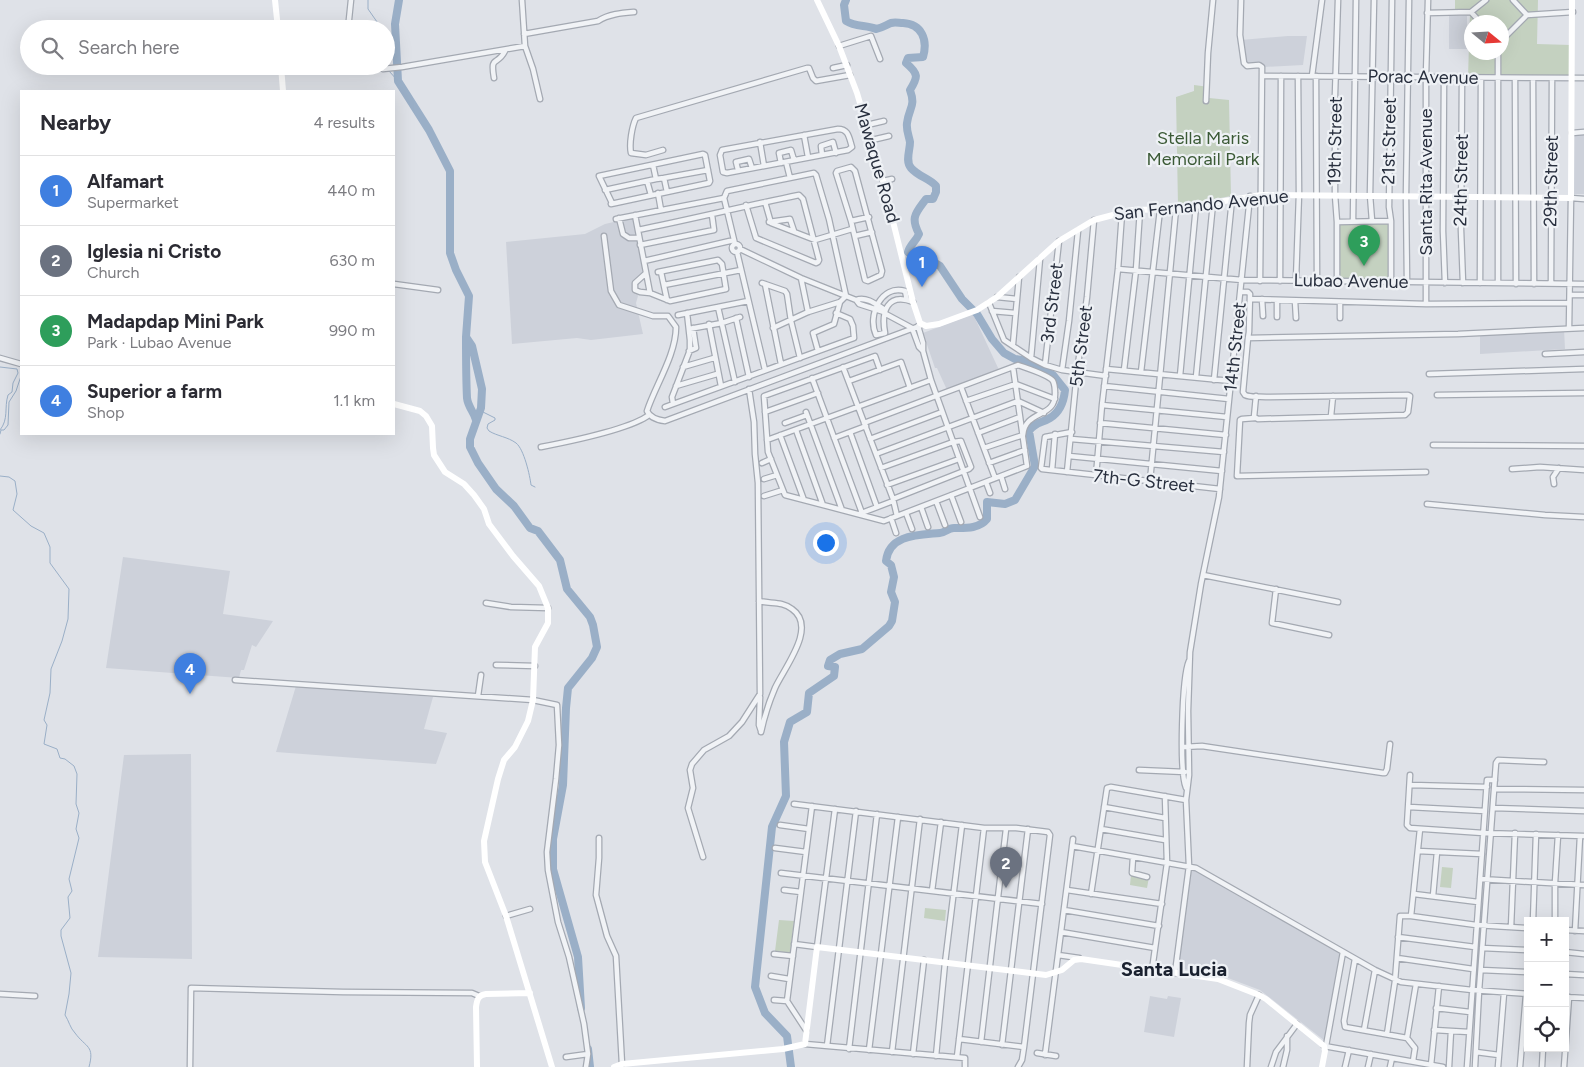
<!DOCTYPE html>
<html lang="en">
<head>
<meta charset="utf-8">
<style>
	body { margin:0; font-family:Figtree,sans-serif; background:#f7f7f7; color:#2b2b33 }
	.controls { position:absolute; right:15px; bottom:15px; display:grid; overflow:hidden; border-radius:0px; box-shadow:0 5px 20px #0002 }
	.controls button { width:45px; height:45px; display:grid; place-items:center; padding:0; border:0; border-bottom:1px solid #e1e1e2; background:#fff; color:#2b2b33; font:25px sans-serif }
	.compass { position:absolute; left:1464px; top:15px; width:45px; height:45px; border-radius:50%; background:#fff; box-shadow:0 5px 20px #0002; rotate:108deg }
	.you { position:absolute; left:825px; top:542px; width:18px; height:18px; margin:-12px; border:4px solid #fff; border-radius:50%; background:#1a73e8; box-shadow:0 0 0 8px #1a73e833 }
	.badge { display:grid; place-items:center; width:32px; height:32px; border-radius:50%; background:#db2777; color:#fff; font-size:16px; font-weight:700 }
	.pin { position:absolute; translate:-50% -41px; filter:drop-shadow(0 1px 2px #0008) }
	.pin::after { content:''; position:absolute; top:26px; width:18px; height:15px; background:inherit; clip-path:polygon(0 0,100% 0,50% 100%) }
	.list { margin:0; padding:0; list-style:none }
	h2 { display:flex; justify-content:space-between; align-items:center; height:65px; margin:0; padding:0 20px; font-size:21px }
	h2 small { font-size:16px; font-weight:400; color:#7c7c81 }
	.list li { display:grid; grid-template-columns:32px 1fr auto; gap:15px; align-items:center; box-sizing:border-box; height:70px; padding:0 20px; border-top:1px solid #e1e1e2 }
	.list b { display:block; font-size:19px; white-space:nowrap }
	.list p { margin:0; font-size:16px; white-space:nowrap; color:#7c7c81 }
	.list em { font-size:16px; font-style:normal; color:#7c7c81 }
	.icon { flex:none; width:28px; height:28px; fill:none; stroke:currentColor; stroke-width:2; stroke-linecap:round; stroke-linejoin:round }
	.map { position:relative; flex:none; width:1584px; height:1067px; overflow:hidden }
	.search { position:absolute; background:#fff; box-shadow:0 5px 20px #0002; left:20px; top:20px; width:375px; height:55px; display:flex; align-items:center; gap:12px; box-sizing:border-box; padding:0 18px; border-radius:28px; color:#7c7c81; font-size:19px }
	.panel { position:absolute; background:#fff; box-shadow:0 5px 20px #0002; left:20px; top:90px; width:375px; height:345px; border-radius:0px }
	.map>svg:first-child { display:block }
	.built { fill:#cdd1da }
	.green { fill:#c4d1c0; fill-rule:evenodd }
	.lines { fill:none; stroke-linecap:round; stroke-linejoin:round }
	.stream { stroke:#9aafc7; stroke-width:1 }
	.river { stroke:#9aafc7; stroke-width:8 }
	.street-casing { stroke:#a4a9b2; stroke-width:7 }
	.street { stroke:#f1f3f6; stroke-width:4.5 }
	.secondary { stroke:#fff; stroke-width:6 }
	.labels { text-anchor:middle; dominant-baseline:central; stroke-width:4.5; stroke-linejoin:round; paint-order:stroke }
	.street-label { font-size:18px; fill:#282f3e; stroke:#eef1f5 }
	.park-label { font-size:18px; fill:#3b5a36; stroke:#eef1f5 }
	.quarter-label { font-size:20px; font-weight:bold; fill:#1a212f; stroke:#eef1f5 }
</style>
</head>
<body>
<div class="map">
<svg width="1584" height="1067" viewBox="0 0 1584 1067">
	<rect width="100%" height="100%" fill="#dfe2e8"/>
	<path class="built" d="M1449 16H1467V49H1449Z
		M1288 36H1307L1303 65 1264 67 1261 64 1246 66 1241 40Z
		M1573 134H1584V194H1572Z
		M635 217 646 278 635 288 638 296 636 303 643 334 591 340 577 338 512 344 506 242 585 234 605 224Z
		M973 314 999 370 947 390 937 368H935L923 333Z
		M1564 329 1565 349 1480 354V334Z
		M123 557 230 571 223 614 273 621 256 647 252 645 244 670H241L239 678 106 668Z
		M296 686 433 697 424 729 447 733 436 764 276 752Z
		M191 754 192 959 98 957 124 755Z
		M1190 867 1297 929 1341 953 1325 1041 1260 990 1220 975 1177 968Z
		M1150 996 1167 999 1168 996 1181 998 1174 1037 1144 1032Z"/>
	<path class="green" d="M1455 0H1538L1537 44 1571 45V78L1468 77 1470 13 1455 12ZM1472 22H1502V52H1472Z
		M1194 85 1209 87V98L1229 100 1231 196 1178 206 1176 97 1194 91Z
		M1391 221V282L1337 281V222Z
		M1442 867 1453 868 1451 888 1440 887Z
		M1131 875 1149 877 1147 888 1130 885Z
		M925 908 946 910 945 921 924 918Z
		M779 920 794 921 790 953 775 951Z"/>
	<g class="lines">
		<path class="stream" d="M368 0V9L382 29
			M389 71 398 81
			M0 367 17 369 18 373 13 383 12 392 8 395C4 408 9 419 0 430
			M481 408 483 412 495 418V420L488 424 487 428 489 431C497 436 508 437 516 443 524 449 530 476 531 485L535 487
			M0 434 1 430H4L8 425 9 402 16 391 21 376
			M0 476 9 477 15 481 17 494 13 510 31 526 44 533 50 547V563L69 589 68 619 62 641 51 669 50 693 44 720 47 725 44 744 57 749 60 758 65 759 74 766 77 774 76 804 79 813 76 829 79 838 69 879 72 891 68 897 70 918 61 930V936L71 973 69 994 65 1015C69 1021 70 1028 75 1033 86 1048 95 1045 89 1067"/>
		<path class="river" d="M399 0 395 24 398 81 429 130 450 171V253L456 270 469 296 466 337 472 346 482 389 481 408 470 439V447L478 463 496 489 514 506 530 528 538 531 560 560 567 589 590 617 593 625 597 647 592 658 568 688 566 708 563 785 553 839V869L578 957 581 1008
			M466 337C466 357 466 378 467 398 468 407 474 412 476 420
			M588 1049 590 1067
			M791 1067 787 1036 765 1013 755 987 772 827 786 796 784 742 790 722 807 712 809 693 834 676 835 667 828 666 830 660 840 654 862 649 889 626 892 621 895 602 891 592 894 577 891 565 886 561C889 534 919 535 940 533 945 533 948 528 954 528 965 528 979 529 987 519V502L1005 504 1015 500 1035 466 1029 431C1035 422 1042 423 1050 418 1060 412 1064 400 1065 390L1053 375 1027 361 1015 359 1004 353 992 339 977 314 962 299 940 266 935 263 917 259 908 252C910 245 916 241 919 234 910 217 916 213 926 199H933L936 192V186C929 178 919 177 911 168 905 161 910 151 910 142 909 136 906 130 907 123 909 107 916 107 910 90 918 77 919 74 906 63L908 58 923 57C928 40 922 24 903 23 899 23 895 22 891 23 886 25 882 28 876 29 867 25 855 27 846 21L844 5 846 0"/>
		<g class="street-casing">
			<path id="street" d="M1241 0 1240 35 1244 63 1247 66 1259 65 1262 67 1260 281
				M1427 13 1471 12
				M1527 15 1573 12
				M1480 22 1471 12 1486 0
				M348 29 351 0
				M524 34 598 21C609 14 622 13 634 12
				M1502 40 1527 15 1513 0
				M525 46 533 69 540 99
				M839 46 871 36 880 59
				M374 66 383 69 402 67 525 46 522 0
				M833 68 847 65
				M1262 76 1584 78
				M1312 76 1322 0
				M1316 76 1317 281
				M1444 77 1443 231 1445 283
				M494 78C490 54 497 67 505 51
				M1462 78 1461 230 1463 283
				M1515 78 1516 284
				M1533 79 1534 284
				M1206 101 1208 53 1213 0
				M867 125 884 121
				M838 129C849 129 849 138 852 147L848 150 727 173 723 172 720 155 722 150Z
				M1572 133 1584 132
				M804 135 808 157
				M872 140 889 136
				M760 142 764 166
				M663 150 646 155 631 153C629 144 632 126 636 118L807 68H809L813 78 816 81 850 75
				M822 155 821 146 833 142 836 153
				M786 162 790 178
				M781 163 779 153 791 150 794 160
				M653 165 656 179
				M738 170 736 162 749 159 752 168
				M664 178 667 192
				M647 181 651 195
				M883 181 892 179
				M605 190 656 179 664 178 708 170
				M658 193 661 210
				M765 202 771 223 815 240 852 229
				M611 204 709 183 710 181 705 155 703 154 599 176 612 203
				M635 215 650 293
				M619 218 623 234 629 238H639
				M616 219 724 198
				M851 221 836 173 837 171 851 167 855 171 882 271 881 275 868 281 865 280 851 221 869 217
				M1353 221 1356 0
				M1372 221 1370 195 1374 0
				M769 222 790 219 794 231
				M1337 222 1391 221
				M638 230C692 219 745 206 799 195L803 199 819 260 818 262 816 263 756 238 746 205
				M604 236 611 291 619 305 653 316H668L676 327C676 355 655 386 647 411 650 418 658 420 665 421L922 325
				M855 236 872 232
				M732 248a4 4 0 1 1 8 0a4 4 0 1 1-8 0Z
				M735 244 724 198 727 191 814 173 816 175 829 219 846 296 840 302 834 324 813 333 818 351
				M640 245 714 230 712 215
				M740 249 801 278 856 300 859 304 884 312
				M737 252 765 370
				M644 261 734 240
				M1118 269 1242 280 1584 284
				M661 272 667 300
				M645 274 635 283V290L640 292 650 293 670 301 726 289 722 264 718 260 658 272
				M801 278 808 312
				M1296 280 1299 194 1298 76
				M1280 281 1281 76
				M1337 281V222L1335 195V95L1338 0
				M1391 282V221L1389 207 1392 0
				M1407 282 1406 196 1409 0
				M762 283 785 291 787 294 791 321 800 358
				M1480 283 1481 78
				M1498 283V52
				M1551 283 1552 79
				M394 284 438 290
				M765 284 781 364
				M664 285 741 270
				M1241 292H1248L1250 294 1249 332 1248 338 1458 334 1584 328
				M1571 295H1584
				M997 297 1017 299
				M1250 299 1426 304 1569 303
				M1262 299 1263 316
				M856 300C866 296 876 304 885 310
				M907 300 905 291C881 284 867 316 876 335L885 333C881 312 887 292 913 302
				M1277 300V317
				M1295 301 1296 318
				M989 303 1004 340 1031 358 1045 365 1062 370 1106 376
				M1426 304V76L1428 0
				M718 307 735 382
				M992 311 1015 313
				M884 313 912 328 919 347 923 351 931 380 980 517
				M678 315 748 301
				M736 318 749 377
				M1340 318V302
				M709 324 721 386
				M918 326 923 343V351
				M773 328 808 312 840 302
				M1569 328 1571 198 1584 199
				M689 329 722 323 740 317
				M1248 338 1243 392 1245 395C1251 398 1259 396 1266 397L1408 395 1410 396 1408 412 1405 415 1258 419 1254 417 1256 396
				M1013 344 1019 277
				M689 351 696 348 693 328
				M1545 354 1584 352
				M0 358 21 364
				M1031 358 1040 259
				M1045 365 1059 241
				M683 367 714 358
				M843 367 893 499 897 516
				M1106 369 1231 381
				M880 370 875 356 764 396 768 452 785 495 884 521 1027 466 1013 367
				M1062 370 1069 321 1078 231
				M1124 370 1136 270 1140 210
				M1141 372 1160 210
				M1429 374 1584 369
				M1180 376 1196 206
				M1196 377 1213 203
				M812 378 862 513
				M1214 380 1232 199
				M849 381 901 362 910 388
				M676 386 717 374
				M1104 386 1229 399
				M961 387 995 478
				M1437 395 1584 393
				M966 401 1016 384 1055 399
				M673 404 672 397 690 350V340L687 313
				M1102 405 1227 417
				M665 407 854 338 853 326 850 319 836 313
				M765 412 818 393
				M806 412 842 510
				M1331 416 1333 396
				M1255 418 1242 419 1240 420 1237 476 1426 472
				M785 423 807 415
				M864 423 1018 365C1026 368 1049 375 1053 381 1055 385 1055 388 1055 393 1056 419 1025 409 1023 435L984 448
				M1100 423 1226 435
				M796 430 823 505
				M850 432 877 507
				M1072 432 1045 437 1041 468 1042 469 1220 489
				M978 433 1020 417
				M780 435 804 500
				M834 438 866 426
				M870 439 942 412
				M1071 439 1224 452
				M767 440 931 380
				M1433 445 1584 446
				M541 447C567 442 629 430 649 415
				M876 454 1018 401 1044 413
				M1069 456 1222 471
				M762 463 771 459
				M989 463 1025 450
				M881 468 953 442 961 441 971 467 969 469 893 499
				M1512 469 1540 467 1584 470
				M1052 470 1055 434
				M1067 472 1077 372 1087 297 1094 220
				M1001 476 1005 489
				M1096 476 1102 405 1118 269 1122 213
				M764 479 777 475
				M1150 481 1176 209
				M986 482 990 493
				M1554 484 1553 477 1559 468
				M887 485 959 459
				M951 495 961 522
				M764 496 783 490
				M936 501 945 525
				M1427 504 1545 515 1584 517
				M921 507 928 527
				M906 513 912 529
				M859 514 893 501
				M891 518 896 533
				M1203 575 1338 602
				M1276 589 1272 623 1329 635
				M759 601C771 604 782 601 792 609 818 627 784 668 775 688 769 702 764 718 761 732
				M486 603 511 607 548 608
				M496 665 535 666
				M235 680 533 700 557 705 559 745 556 779 547 852 548 870 558 922 569 957 584 1024 588 1054 586 1067
				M478 696 481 675
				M760 697 759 725 761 731
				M1183 747 1202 746 1383 773H1385L1387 769 1390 744
				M1139 770 1185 772
				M1410 775 1407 825 1410 828 1483 833 1584 836
				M1411 785 1487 787
				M1186 788C1179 771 1182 677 1189 661
				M1495 789 1584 790
				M794 804 984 828H1016L1048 832 1050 835 1024 1047 1022 1060 1018 1067
				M1104 807 1165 818
				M1409 807 1485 811
				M1494 808 1584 811
				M780 825 809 829
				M1101 829 1165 840
				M599 838V858L596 895 607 936 616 956 622 1064
				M1072 846 1196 868 1375 970 1401 982 1472 990 1528 994
				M775 848 806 852
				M1418 851 1482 854
				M703 857 688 808 693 788 690 770 692 764 704 750 729 736 742 722 760 694 758 483 755 454 754 422 749 389
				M1133 857 1132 873 1147 877
				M781 873 1042 904
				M1480 879 1584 885
				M784 890 801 892
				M1067 890 1162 904
				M932 891 941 822
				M1091 894 1107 788 1111 787 1186 800
				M1414 894 1478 902
				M1433 896 1437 852
				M1064 910 1159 926
				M506 916 530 909
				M1411 916 1420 829
				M1533 921 1536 834
				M1555 921V883L1558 835
				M1511 927 1515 833
				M1565 930 1584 931
				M1575 931 1580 836
				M1061 932 1155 948
				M1398 937 1475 947
				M794 944 817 947 835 809
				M1482 948 1528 950
				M1565 952 1584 954
				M774 954 793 956
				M1058 955 1079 958
				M1397 958 1473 969
				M1355 959 1344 1021 1345 1027 1407 1038 1416 984
				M1152 970 1167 863 1165 796
				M1481 970 1528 972
				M1175 973 1189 866 1186 800 1189 775 1188 711 1190 652 1201 584 1219 497 1250 196
				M1565 974 1584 975
				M771 976 789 979
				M0 994 35 996
				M1565 997 1584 998
				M774 1000 787 1001
				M1436 1008 1470 1012
				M806 1030 787 1001 812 806
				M1364 1030 1375 970
				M1434 1030 1469 1032
				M1387 1034 1395 981 1400 916H1411L1476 925 1528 928
				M1407 1038 1415 1048 1413 1061
				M959 1039 1024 1047
				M981 1042 1006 829
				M805 1044 965 1058V1067
				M1002 1045 1028 829
				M827 1046 856 811
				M1324 1046 1443 1067
				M1326 1046 1343 952
				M849 1049 877 814
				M869 1050 898 817
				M892 1052 920 819
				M1476 1052 1499 1055
				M1037 1053 1056 1056
				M913 1054 924 960
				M1045 1055 1073 839
				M936 1056 945 963 962 825
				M566 1057 588 1054
				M957 1057 984 828
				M1431 1065 1439 986
				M190 1067 191 988 343 992 472 993 479 996
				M1247 1067 1249 1023 1250 1015 1259 995
				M1271 1067 1276 1052 1297 1024
				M1283 1067 1287 1050V1036
				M1345 1067 1349 1050
				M1368 1067 1371 1054
				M1390 1067 1392 1058
				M1449 1067 1451 1031
				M1467 1067 1487 780H1495
				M1475 1067 1479 991 1496 763 1498 760 1544 762
				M1498 1067 1504 993
				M1520 1067 1526 994
				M1542 1067 1543 1048
				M1564 1067 1569 997"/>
		</g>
		<use href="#street" class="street"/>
		<path class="secondary" d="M275 0 278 29
			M817 0 839 46 857 93 883 181 913 302 920 323 926 326 939 324 977 310 997 297 1059 241 1094 220 1132 210 1176 209 1261 195 1571 198 1572 0
			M281 66 283 91
			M394 404 420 411 426 416 432 426 433 448 434 455 445 472 464 484 474 495 484 509 489 524 513 556 539 586 548 608V623L535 647 533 700 528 721 515 747 504 760 498 779 484 841 485 862 506 916 552 1067
			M477 1067 476 1007C477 1000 478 995 486 994L530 993
			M614 1067 622 1064 783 1049 805 1044 817 947 1046 975 1062 970 1074 960 1081 959 1218 979 1259 995 1266 999 1324 1046 1325 1051 1322 1067"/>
	</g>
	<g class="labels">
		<g class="street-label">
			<text transform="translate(1423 77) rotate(1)">Porac Avenue</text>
			<text transform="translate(1335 141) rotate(-89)">19th Street</text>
			<text transform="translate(1389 141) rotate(-89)">21st Street</text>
			<text transform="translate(877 163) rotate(74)">Mawaque Road</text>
			<text transform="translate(1461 180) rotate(-89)">24th Street</text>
			<text transform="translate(1551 181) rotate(-89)">29th Street</text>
			<text transform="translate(1426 182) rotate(-90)">Santa Rita Avenue</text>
			<text transform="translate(1201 205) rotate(-6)">San Fernando Avenue</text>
			<text transform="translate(1351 281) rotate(1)">Lubao Avenue</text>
			<text transform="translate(1052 303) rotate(-83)">3rd Street</text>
			<text transform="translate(1081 346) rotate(-83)">5th Street</text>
			<text transform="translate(1235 347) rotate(-84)">14th Street</text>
			<text transform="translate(1144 481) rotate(6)">7th-G Street</text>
		</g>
		<g class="park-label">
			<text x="1203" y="138">Stella Maris<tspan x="1203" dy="21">Memorail Park</tspan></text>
		</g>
		<g class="quarter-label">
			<text x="1174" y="969">Santa Lucia</text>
		</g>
	</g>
</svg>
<div class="controls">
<button>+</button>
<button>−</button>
<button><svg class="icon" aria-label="locate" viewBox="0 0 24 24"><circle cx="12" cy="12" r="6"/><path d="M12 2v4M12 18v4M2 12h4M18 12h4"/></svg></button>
</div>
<svg class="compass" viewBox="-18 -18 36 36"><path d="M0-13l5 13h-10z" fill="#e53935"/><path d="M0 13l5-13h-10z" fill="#7c7c81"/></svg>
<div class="you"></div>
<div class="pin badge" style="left:922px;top:287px;background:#3f7fe0">1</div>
<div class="pin badge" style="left:1006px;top:888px;background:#6b7280">2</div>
<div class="pin badge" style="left:1364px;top:266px;background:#2e9e5b">3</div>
<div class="pin badge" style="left:190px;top:694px;background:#3f7fe0">4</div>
<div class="search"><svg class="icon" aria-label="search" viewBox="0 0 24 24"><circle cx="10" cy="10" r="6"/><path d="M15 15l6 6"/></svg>Search here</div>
<section class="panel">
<h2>Nearby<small>4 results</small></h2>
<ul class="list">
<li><span class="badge" style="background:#3f7fe0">1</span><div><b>Alfamart</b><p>Supermarket</p></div><em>440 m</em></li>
<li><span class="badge" style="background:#6b7280">2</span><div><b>Iglesia ni Cristo</b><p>Church</p></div><em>630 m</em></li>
<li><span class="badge" style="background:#2e9e5b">3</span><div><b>Madapdap Mini Park</b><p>Park · Lubao Avenue</p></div><em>990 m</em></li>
<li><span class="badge" style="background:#3f7fe0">4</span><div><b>Superior a farm</b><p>Shop</p></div><em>1.1 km</em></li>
</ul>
</section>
</div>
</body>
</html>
